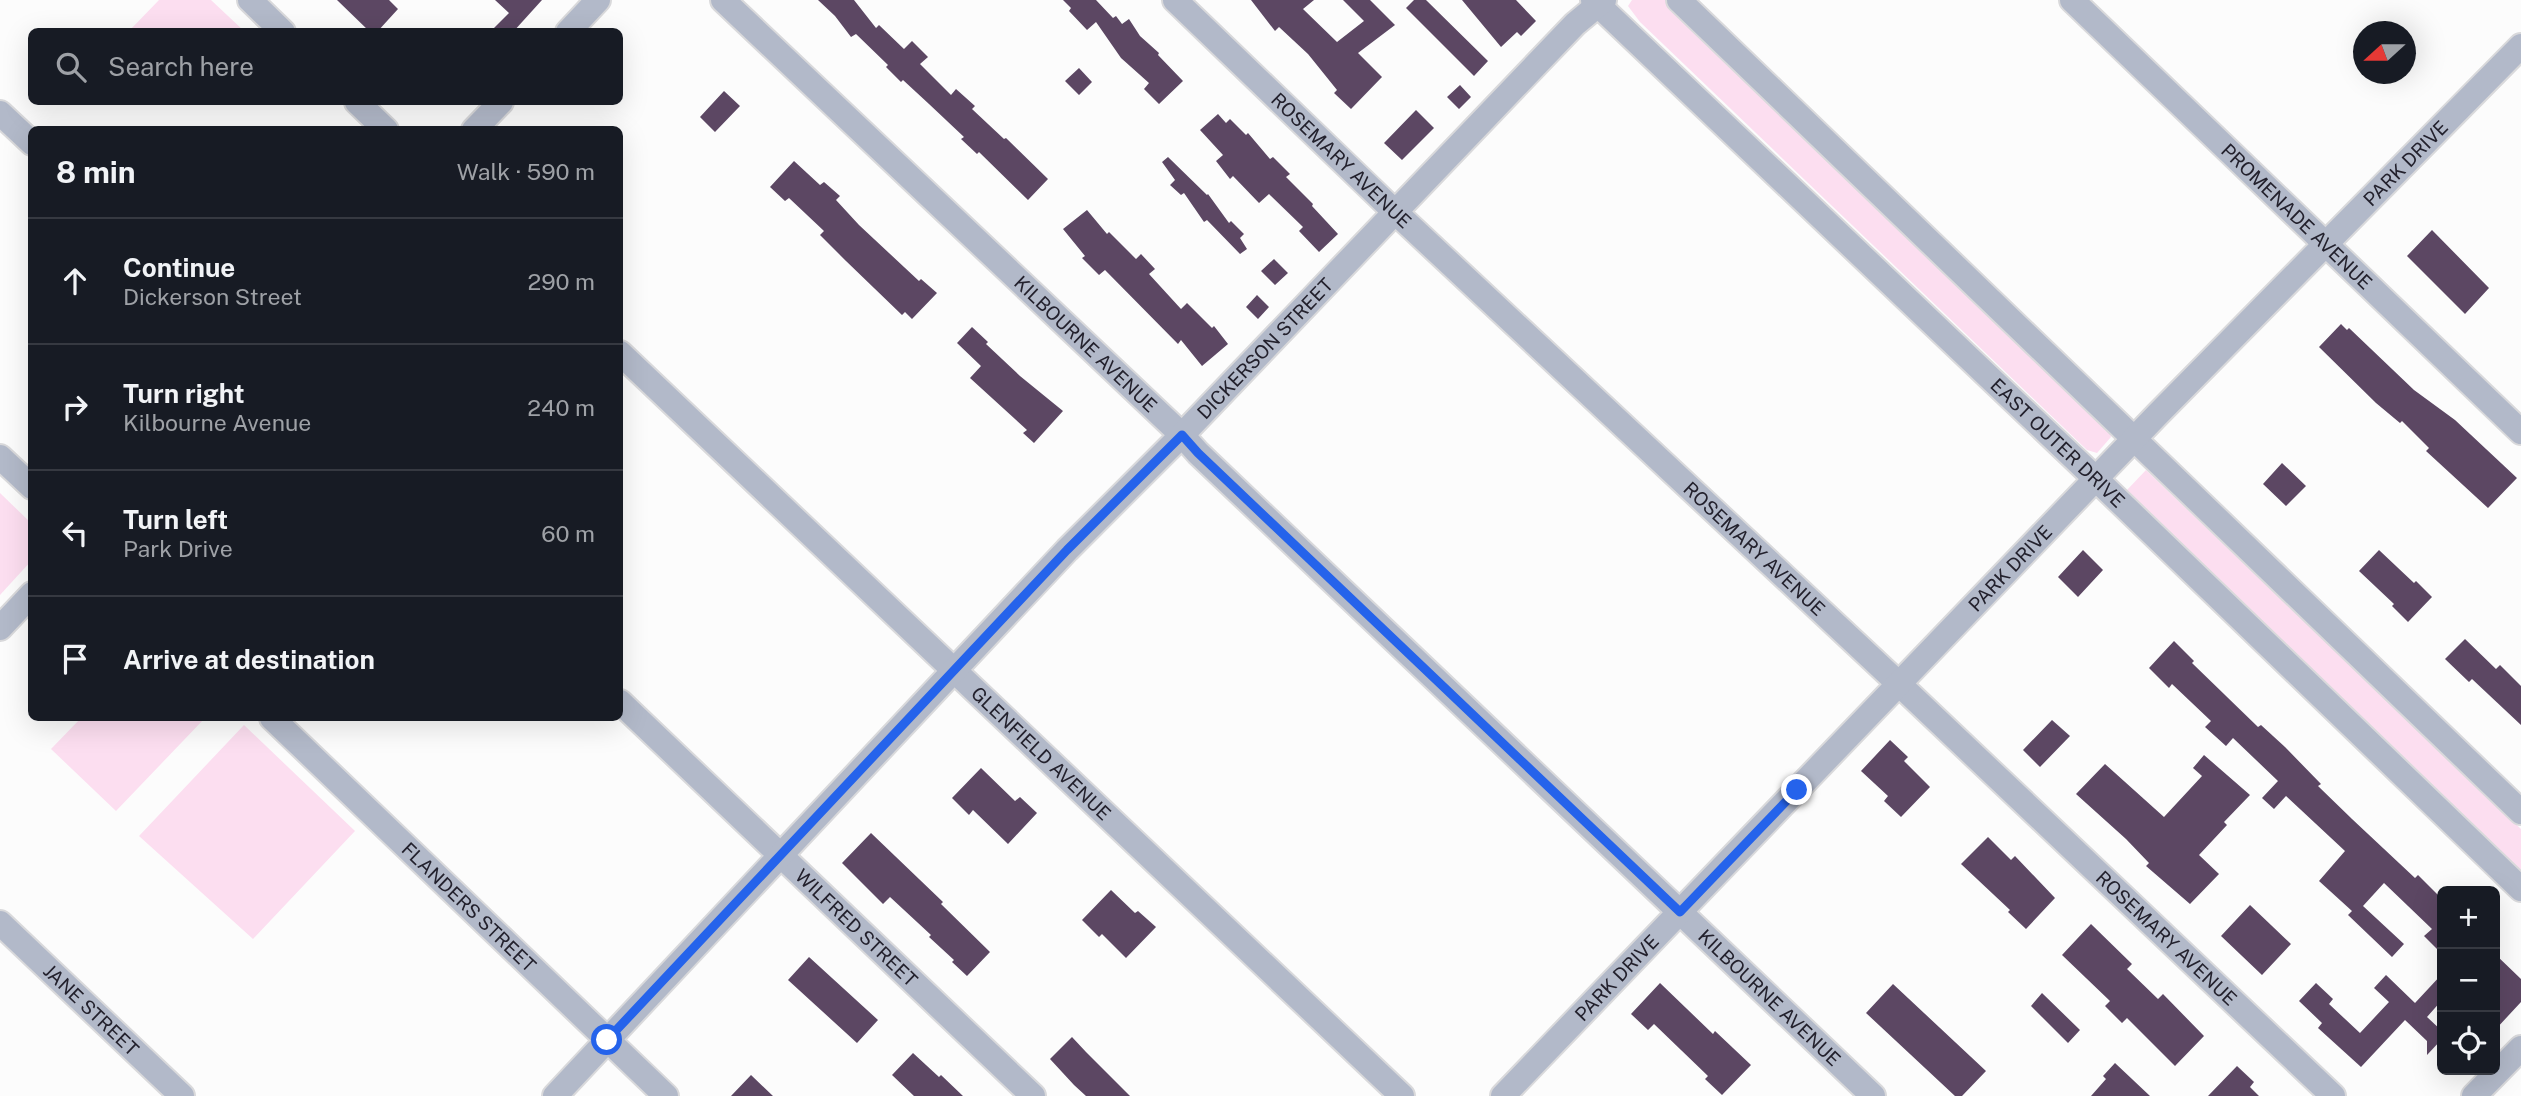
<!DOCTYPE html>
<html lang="en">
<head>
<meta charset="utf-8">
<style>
	body { margin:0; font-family:"Public Sans",sans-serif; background:#242831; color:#f1f3f6 }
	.controls { position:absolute; right:21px; bottom:21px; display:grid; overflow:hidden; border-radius:10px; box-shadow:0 7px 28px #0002 }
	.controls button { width:63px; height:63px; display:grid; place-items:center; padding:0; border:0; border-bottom:2px solid #363941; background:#171b24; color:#f1f3f6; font:35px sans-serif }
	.compass { position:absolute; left:2353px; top:21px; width:63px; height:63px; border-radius:50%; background:#171b24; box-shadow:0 7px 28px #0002; rotate:249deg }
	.stop { position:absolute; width:21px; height:21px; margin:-16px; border:5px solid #2563eb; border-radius:50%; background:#fff }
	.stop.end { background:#2563eb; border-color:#fff; box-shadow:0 2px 7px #0008 }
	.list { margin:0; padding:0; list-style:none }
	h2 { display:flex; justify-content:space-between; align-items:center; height:91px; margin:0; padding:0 28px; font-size:30px }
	h2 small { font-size:23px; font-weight:400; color:#9ea1a6 }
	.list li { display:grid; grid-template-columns:46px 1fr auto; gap:21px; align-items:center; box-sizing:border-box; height:126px; padding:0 28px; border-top:2px solid #363941 }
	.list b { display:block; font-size:26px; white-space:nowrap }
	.list p { margin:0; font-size:23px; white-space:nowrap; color:#9ea1a6 }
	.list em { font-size:23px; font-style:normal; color:#9ea1a6 }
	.icon { flex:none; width:38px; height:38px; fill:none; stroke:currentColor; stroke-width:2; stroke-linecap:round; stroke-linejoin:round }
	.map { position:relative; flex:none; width:2521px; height:1096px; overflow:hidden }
	.search { position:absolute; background:#171b24; box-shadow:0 7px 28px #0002; left:28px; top:28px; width:595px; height:77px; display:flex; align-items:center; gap:18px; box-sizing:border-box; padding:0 24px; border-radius:10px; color:#9ea1a6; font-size:26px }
	.panel { position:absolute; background:#171b24; box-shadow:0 7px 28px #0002; left:28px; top:126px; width:595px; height:595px; border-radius:10px }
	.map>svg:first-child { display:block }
	.green { fill:#fcdef0 }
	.building { fill:#5c4763 }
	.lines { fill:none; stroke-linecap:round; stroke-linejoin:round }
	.minor-casing { stroke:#d9d9db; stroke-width:28 }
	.minor { stroke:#b2b9c9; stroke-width:24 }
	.route { stroke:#2563eb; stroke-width:9 }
	.labels { text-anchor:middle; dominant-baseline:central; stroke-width:7; stroke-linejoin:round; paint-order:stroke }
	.street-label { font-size:19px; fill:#23212d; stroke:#fff }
</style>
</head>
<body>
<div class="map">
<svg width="2521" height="1096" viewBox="0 0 2521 1096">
	<rect width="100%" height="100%" fill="#fcfcfc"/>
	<path class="green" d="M159 0H211L244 31H129Z
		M1632 0H1665L2108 426 2111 437 2097 453 2087 450 1640 22 1628 6Z
		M2146 470 2521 829V872L2139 506 2127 490Z
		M0 493 31 523 32 560 0 595Z
		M81 718H205L116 811 51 749Z
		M244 725 355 831 253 939 139 836Z"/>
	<path class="building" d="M337 0H389L398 9 377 32H370Z
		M495 0H542L513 32H490L509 13Z
		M818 0H854L876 28 879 25 904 49 912 41 928 57 920 64 951 95 956 89 975 106 972 109 1004 139 1006 138 1048 179 1028 200 979 152 977 154 961 139 964 137 929 104 903 80 901 82 886 67 888 65 856 34 851 37 835 16Z
		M1063 0H1096L1113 18 1116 16 1122 24 1129 19 1140 36 1159 53 1158 55 1183 81 1159 104 1144 89 1149 83 1121 58 1096 22 1087 30 1069 11 1071 8Z
		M1251 0H1314L1303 9 1337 42 1364 21 1343 0H1370L1395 25 1358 53 1382 77 1351 109 1334 93 1337 90 1308 54 1279 27 1275 31Z
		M1414 0H1426L1488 61 1474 76 1406 8Z
		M1462 0H1516L1536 21 1521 36 1517 32 1501 47Z
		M1079 68 1092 82 1079 95 1065 81Z
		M1460 85 1471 97 1459 109 1447 97Z
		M724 91 740 106 715 132 700 117Z
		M1416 110 1434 128 1402 160 1384 143Z
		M1218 114 1226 123 1230 119 1246 135 1248 133 1270 159 1273 157 1290 174 1286 177 1313 204 1312 206 1338 234 1319 252 1299 231 1303 227 1269 194 1259 203 1233 176 1230 179 1216 161 1223 155 1200 130Z
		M1168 157 1207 195 1208 194 1229 223 1231 221 1244 234 1240 238 1247 249 1240 254 1207 220 1204 222 1184 193 1181 195 1170 185 1175 180 1162 162Z
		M794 161 820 185 824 182 840 196 836 200 859 225 919 281 921 279 937 293 912 319 905 312 902 315 846 261 820 235 824 231 789 198 785 201 770 187Z
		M1087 210 1107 234 1109 232 1136 259 1141 254 1155 269 1149 274 1181 309 1187 303 1212 328 1214 326 1228 344 1202 366 1181 340 1178 344 1105 270 1099 275 1082 258 1085 256 1063 229Z
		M2432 230 2489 288 2465 314 2407 256Z
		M1274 259 1288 273 1275 285 1261 271Z
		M1257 295 1269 307 1258 319 1246 307Z
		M2341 324 2347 330 2349 328 2414 390 2455 420 2517 478 2488 508 2426 451 2429 448 2402 421 2400 423 2376 403 2319 347Z
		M972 327 988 342 986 344 1020 376 1063 411 1034 443 1023 433 1027 430 970 378 981 366 957 343Z
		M2282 463 2306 486 2286 506 2263 484Z
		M2083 550 2103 570 2078 597 2058 577Z
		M2379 550 2414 583 2416 581 2432 597 2408 622 2392 606 2394 604 2359 571Z
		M2465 639 2496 669 2500 665 2521 686V725L2472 679 2469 682 2445 659Z
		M2174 641 2194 661 2192 663 2258 727 2261 725 2285 747 2321 784 2318 786 2352 819 2415 878 2418 875 2442 899V954L2424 936 2432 929 2384 883 2363 906 2404 944 2392 957 2348 915 2352 911 2319 881 2345 851 2286 796 2274 809 2262 798 2278 781 2233 738 2226 746 2205 727 2211 721 2172 684 2169 688 2149 668Z
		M2052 720 2070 736 2040 767 2023 750Z
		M1890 740 1908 757 1904 761 1930 787 1901 817 1884 801 1888 796 1861 771Z
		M2204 755 2250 795 2224 822 2227 825 2199 855 2219 874 2190 904 2146 866 2149 863 2126 839 2076 794 2105 764 2164 817 2202 776 2193 768Z
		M981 768 1015 801 1020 797 1037 813 1008 844 973 810 969 815 952 798Z
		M871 833 943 902 941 904 990 952 967 976 952 962 954 960 929 937 931 935 890 897 883 904 842 863Z
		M1988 837 2011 860 2015 856 2055 898 2026 929 2008 912 2010 910 1961 864Z
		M1111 890 1135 913 1138 911 1156 927 1126 958 1102 934 1099 937 1082 920Z
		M2250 905 2291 944 2262 975 2221 936Z
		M2091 924 2132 964 2127 969 2158 999 2163 994 2204 1036 2175 1066 2127 1018 2122 1023 2105 1006 2110 1001 2062 955Z
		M2495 954 2521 979V1002L2495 1030Z
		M809 957 878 1020 857 1043 788 980Z
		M2442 974V1000L2427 1017 2442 1031V1039L2427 1055V1041L2405 1020 2361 1067 2318 1028 2322 1023 2299 1001 2316 983 2333 999 2329 1004 2360 1033 2389 1002 2374 988 2386 975 2415 1003Z
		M1660 983 1713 1034 1715 1031 1751 1065 1722 1095 1705 1079 1708 1076 1654 1024 1648 1030 1631 1014Z
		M1893 984 1986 1071 1962 1096H1955L1866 1013Z
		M2042 993 2080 1030 2068 1043 2031 1006Z
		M1072 1037 1086 1052 1130 1096H1086L1074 1085 1050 1059Z
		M913 1053 939 1077 941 1075 963 1096H914L892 1075Z
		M2115 1063 2150 1096H2091L2106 1079 2103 1076Z
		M2237 1066 2254 1082 2250 1087 2259 1096H2208Z
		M751 1075 773 1096H731Z"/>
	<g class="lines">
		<g class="minor-casing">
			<g id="minor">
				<path d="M250 0 283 32"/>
				<path id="s1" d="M723 0 1182 435 1198 453 1873 1096"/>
				<path id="s2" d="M1175 0 1394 211 1899 684 2333 1096"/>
				<path id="s3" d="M1593 0 2096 479 2521 889"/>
				<path d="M1679 0 2521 812"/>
				<path id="s4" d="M2072 0 2521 432"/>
				<path d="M568 32 598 0"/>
				<path d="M357 102 386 130"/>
				<path d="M0 113 32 143"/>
				<path d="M474 130 501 102"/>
				<path id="s5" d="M620 353 1402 1096"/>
				<path d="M0 457 32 487"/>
				<path d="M0 628 32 594"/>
				<path id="s6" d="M620 702 1033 1096"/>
				<path id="s7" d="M272 718 666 1096"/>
				<path id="s8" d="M0 923 182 1096"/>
				<path id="s9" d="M555 1096 1067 550 1182 435 1575 24 1604 0"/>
				<path id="s10" d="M1503 1096 2157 415 2521 46"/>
				<path d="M2474 1096 2521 1048"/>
			</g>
		</g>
		<use href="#minor" class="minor"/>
	</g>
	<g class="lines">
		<path class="route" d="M607 1040 1067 550 1182 435 1198 453 1680 912 1797 790"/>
	</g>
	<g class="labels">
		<g class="street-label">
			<text stroke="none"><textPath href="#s2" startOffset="231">ROSEMARY AVENUE</textPath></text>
			<text stroke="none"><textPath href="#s10" startOffset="1298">PARK DRIVE</textPath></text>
			<text stroke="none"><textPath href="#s4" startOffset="312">PROMENADE AVENUE</textPath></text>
			<text stroke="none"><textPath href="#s1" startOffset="500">KILBOURNE AVENUE</textPath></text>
			<text stroke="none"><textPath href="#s9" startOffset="1031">DICKERSON STREET</textPath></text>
			<text stroke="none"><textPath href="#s3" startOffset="642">EAST OUTER DRIVE</textPath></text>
			<text stroke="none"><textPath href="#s2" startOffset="798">ROSEMARY AVENUE</textPath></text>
			<text stroke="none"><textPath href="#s10" startOffset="732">PARK DRIVE</textPath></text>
			<text stroke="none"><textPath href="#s5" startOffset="581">GLENFIELD AVENUE</textPath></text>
			<text stroke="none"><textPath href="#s7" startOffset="273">FLANDERS STREET</textPath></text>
			<text stroke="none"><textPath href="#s6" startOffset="327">WILFRED STREET</textPath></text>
			<text stroke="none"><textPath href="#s2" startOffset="1365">ROSEMARY AVENUE</textPath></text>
			<text stroke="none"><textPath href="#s10" startOffset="164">PARK DRIVE</textPath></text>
			<text stroke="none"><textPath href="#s1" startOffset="1446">KILBOURNE AVENUE</textPath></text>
			<text stroke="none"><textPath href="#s8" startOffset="126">JANE STREET</textPath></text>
		</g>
	</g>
</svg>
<div class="controls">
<button>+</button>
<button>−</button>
<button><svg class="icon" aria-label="locate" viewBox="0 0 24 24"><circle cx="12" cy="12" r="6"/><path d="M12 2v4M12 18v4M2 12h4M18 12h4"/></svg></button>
</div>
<svg class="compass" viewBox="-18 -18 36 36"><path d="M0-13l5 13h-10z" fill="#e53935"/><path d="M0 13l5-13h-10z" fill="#9ea1a6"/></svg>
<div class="stop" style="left:607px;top:1040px"></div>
<div class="stop end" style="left:1797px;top:790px"></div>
<div class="search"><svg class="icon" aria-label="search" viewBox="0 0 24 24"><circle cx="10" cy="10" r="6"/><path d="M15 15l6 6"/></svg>Search here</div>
<section class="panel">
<h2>8 min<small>Walk · 590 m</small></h2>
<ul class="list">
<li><svg class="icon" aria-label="ahead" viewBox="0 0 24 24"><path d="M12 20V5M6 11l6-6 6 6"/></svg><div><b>Continue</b><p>Dickerson Street</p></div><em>290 m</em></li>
<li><svg class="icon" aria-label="right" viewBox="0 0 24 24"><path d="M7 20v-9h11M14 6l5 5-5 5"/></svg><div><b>Turn right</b><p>Kilbourne Avenue</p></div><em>240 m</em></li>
<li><svg class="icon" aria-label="left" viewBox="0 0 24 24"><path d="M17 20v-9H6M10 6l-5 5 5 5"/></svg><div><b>Turn left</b><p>Park Drive</p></div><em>60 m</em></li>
<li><svg class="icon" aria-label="arrive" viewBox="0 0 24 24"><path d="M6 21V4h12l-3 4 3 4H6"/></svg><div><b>Arrive at destination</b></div></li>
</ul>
</section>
</div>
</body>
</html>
